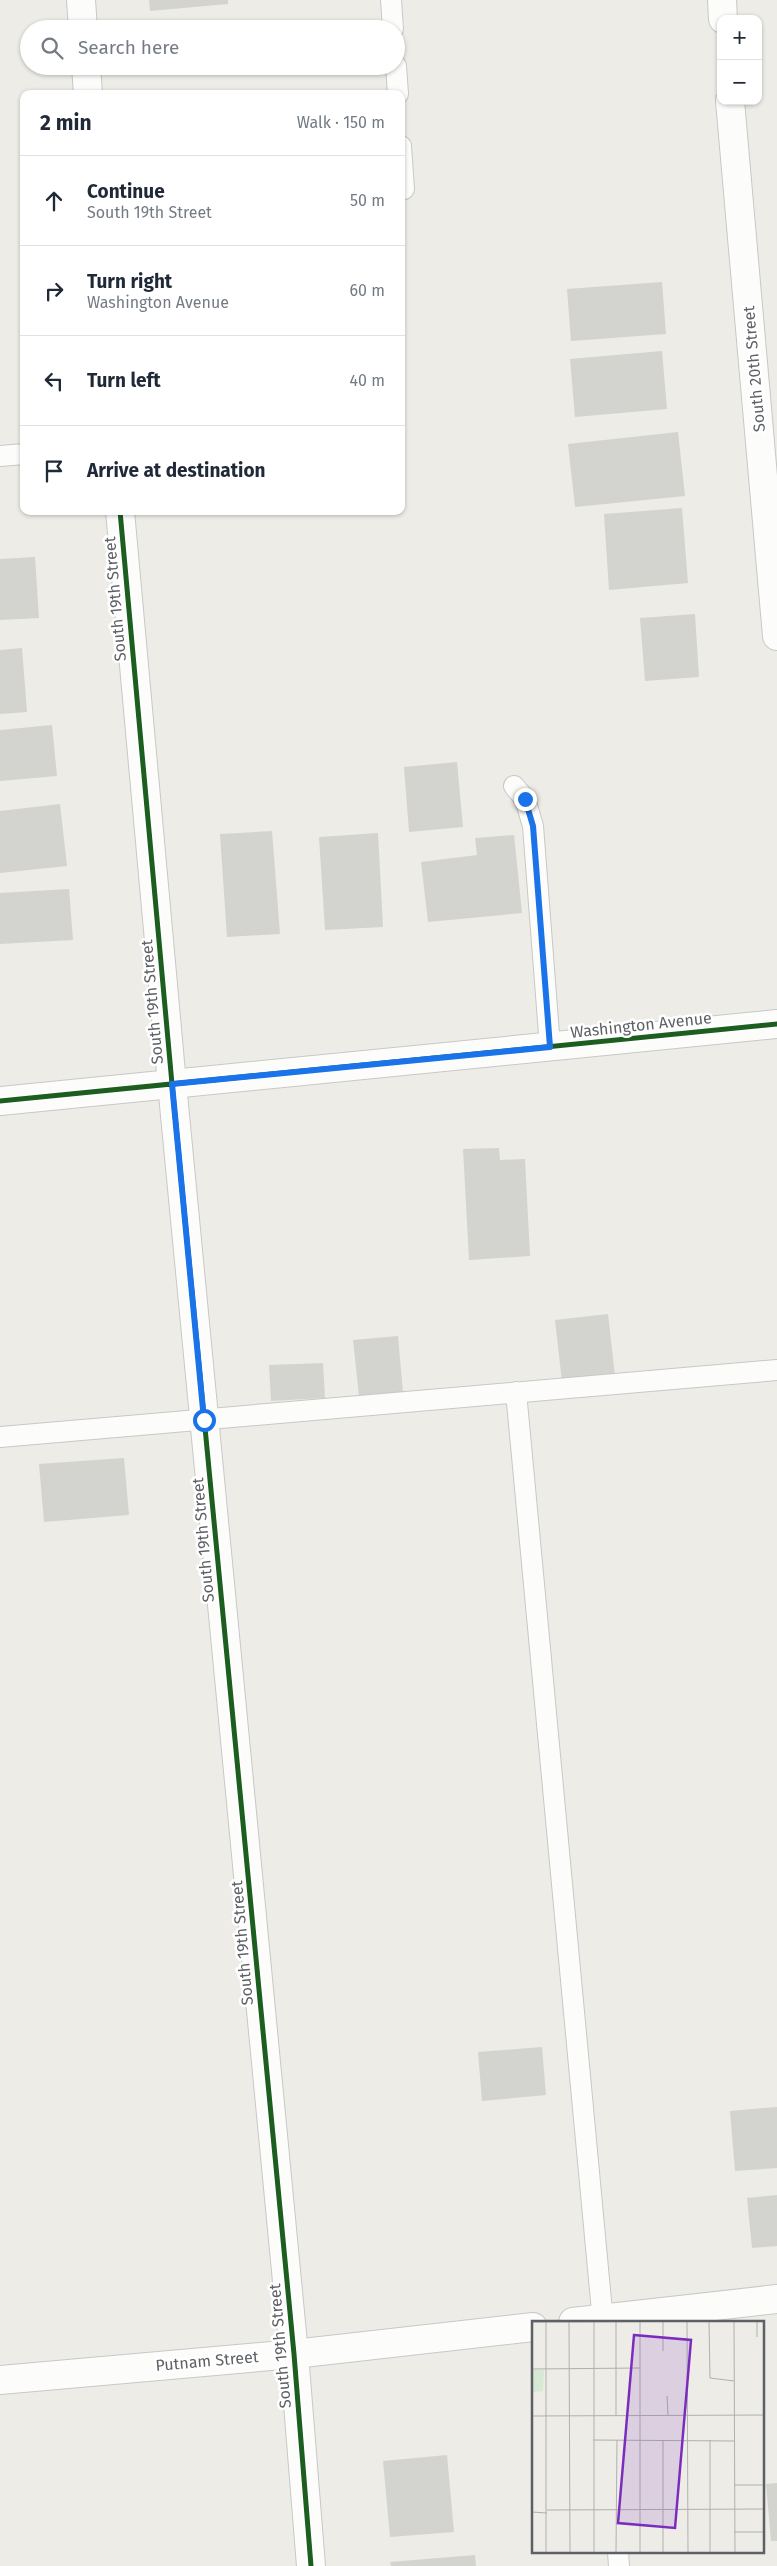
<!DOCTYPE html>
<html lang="en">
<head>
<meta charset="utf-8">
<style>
	body { margin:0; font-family:"Fira Sans",sans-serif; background:#f6f6f7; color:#1f2937 }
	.controls { position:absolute; right:15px; top:15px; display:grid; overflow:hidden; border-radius:10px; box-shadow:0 1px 4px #0004 }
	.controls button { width:45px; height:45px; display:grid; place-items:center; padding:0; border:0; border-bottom:1px solid #e0e1e3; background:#fff; color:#1f2937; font:25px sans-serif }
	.stop { position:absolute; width:15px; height:15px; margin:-11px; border:4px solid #1a73e8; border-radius:50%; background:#fff }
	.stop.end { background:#1a73e8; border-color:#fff; box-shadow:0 1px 5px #0008 }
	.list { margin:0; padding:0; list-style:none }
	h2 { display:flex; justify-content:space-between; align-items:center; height:65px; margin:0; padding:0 20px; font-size:21px }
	h2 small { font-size:16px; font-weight:400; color:#747a83 }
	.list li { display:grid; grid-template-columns:32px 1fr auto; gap:15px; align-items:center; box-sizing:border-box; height:90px; padding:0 20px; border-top:1px solid #e0e1e3 }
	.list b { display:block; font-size:19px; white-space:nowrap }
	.list p { margin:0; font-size:16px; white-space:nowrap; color:#747a83 }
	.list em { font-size:16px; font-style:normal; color:#747a83 }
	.icon { flex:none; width:28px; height:28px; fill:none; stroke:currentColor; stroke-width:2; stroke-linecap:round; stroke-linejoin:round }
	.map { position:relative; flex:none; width:777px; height:2566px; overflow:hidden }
	.search { position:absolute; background:#fff; box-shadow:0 1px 4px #0004; left:20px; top:20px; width:385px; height:55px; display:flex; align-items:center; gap:12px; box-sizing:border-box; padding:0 18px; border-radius:28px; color:#747a83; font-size:19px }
	.panel { position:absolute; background:#fff; box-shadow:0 1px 4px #0004; left:20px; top:90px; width:385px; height:425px; border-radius:10px }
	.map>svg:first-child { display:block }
	.building { fill:#d3d3d0 }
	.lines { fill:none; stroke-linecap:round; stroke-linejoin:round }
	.service-casing { stroke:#c8c8c8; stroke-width:22 }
	.minor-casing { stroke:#c8c8c8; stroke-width:30 }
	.tertiary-casing { stroke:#c8c8c8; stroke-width:30 }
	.service { stroke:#fcfcfb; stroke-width:20 }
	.minor { stroke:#fcfcfb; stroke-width:28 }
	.tertiary { stroke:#fcfcfb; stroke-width:28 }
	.cycleway-casing { stroke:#fff; stroke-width:8 }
	.cycleway { stroke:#1b5e20; stroke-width:5 }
	.route { stroke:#1a73e8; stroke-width:6 }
	.labels { text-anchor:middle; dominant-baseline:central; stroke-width:5; stroke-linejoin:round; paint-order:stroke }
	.street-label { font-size:16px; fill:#5d6065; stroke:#fff }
	.inset-road { fill:none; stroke:#afb0af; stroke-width:1 }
	.view { fill:#7b2cbf; fill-opacity:0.15; stroke:#7b2cbf; stroke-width:2.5 }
	.inset-edge { fill:none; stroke:#5d6065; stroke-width:2.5 }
</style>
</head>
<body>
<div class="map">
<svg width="777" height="2566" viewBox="0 0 777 2566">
	<rect width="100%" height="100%" fill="#edece7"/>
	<path class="building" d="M149 0H228V4L150 11Z
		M662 282 666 334 571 341 567 289Z
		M662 351 667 409 575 417 570 359Z
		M678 432 685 496 575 507 568 444Z
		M682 508 688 583 609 590 604 514Z
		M35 557 39 618 0 620V559Z
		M695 614 699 677 645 681 640 618Z
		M22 648 27 712 0 714V650Z
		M52 725 57 776 0 781V730Z
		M457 762 463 827 409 832 404 767Z
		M60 804 67 866 0 873V811Z
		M272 831 280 934 227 937 220 834Z
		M378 833 383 927 325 930 319 837Z
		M514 835 522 913 428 922 421 862 477 855 475 838Z
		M69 889 73 940 0 944V893Z
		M499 1148 500 1160 525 1159 530 1256 469 1260 463 1149Z
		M608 1314 615 1376 562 1382 555 1320Z
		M398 1336 403 1392 359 1396 353 1340Z
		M323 1363 325 1398 271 1401 269 1365Z
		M124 1458 129 1515 44 1522 39 1464Z
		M542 2047 546 2095 482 2101 478 2052Z
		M777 2107V2168L735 2171 730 2111Z
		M777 2195V2246L752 2248 747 2198Z
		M447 2455 454 2532 390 2537 383 2461Z
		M777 2483V2541H771L766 2484Z
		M475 2555 476 2566H391L390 2562Z"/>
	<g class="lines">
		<g class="service-casing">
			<path id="service" d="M391 0 393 29
				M396 66 398 94
				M401 146 404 189
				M0 456 24 454
				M514 786 525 799 533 826 550 1047
				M516 1392 603 2322
				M0 1437 777 1370
				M618 2552 619 2566"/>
		</g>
		<g class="minor-casing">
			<path id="minor" d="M722 0 723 19
				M730 101 777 636
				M0 1101 777 1024
				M573 2322 777 2299
				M0 2380 294 2354 533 2327"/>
		</g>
		<g class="tertiary-casing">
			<path id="tertiary" d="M81 0 83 29
				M86 66 88 94
				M120 511 172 1084 294 2354 311 2566"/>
		</g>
		<use href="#service" class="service"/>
		<use href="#minor" class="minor"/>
		<use href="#tertiary" class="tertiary"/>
		<g class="cycleway-casing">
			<path id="cycleway" d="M120 511 172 1084 294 2354 311 2566
				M0 1101 777 1024"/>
		</g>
		<use href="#cycleway" class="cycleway"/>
	</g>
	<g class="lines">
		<path class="route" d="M204 1420 172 1084 550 1047 533 826 525 799"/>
	</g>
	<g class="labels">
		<g class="street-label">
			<text transform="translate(754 369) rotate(-95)">South 20th Street</text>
			<text transform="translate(115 599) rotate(-95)">South 19th Street</text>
			<text transform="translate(152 1002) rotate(-95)">South 19th Street</text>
			<text transform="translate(641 1025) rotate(-6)">Washington Avenue</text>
			<text transform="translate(203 1540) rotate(-95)">South 19th Street</text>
			<text transform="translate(242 1943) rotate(-95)">South 19th Street</text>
			<text transform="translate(280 2346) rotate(-95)">South 19th Street</text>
			<text transform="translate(207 2361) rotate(-5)">Putnam Street</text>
		</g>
	</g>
	<g transform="translate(532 2321)">
		<rect width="232" height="232" fill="#edece7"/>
		<path d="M0 49H12L11 70 0 71Z" fill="#d5e9d3"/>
		<path class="inset-road" d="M14 0V232M37 0 38 232M62 0V232M84 0V95M108 0V232M155 0 156 232M177 0 178 57 202 60M202 0 203 232M225 0V16M0 1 233 0M131 30V0M0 48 108 47M135 75 136 94M0 95 233 94M61 119 202 120M178 119V232M202 164H233M15 189 233 188M0 191 15 192M202 211H233M84 232 85 119M131 232V119"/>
		<path class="view" d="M102 14 159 19 143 207 86 202Z"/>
		<rect width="232" height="232" class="inset-edge"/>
	</g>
</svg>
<div class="controls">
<button>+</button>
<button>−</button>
</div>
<div class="stop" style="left:204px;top:1420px"></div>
<div class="stop end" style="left:525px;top:799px"></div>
<div class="search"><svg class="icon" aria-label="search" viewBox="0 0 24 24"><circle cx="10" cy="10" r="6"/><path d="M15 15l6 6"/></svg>Search here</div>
<section class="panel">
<h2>2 min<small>Walk · 150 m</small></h2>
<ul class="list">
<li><svg class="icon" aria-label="ahead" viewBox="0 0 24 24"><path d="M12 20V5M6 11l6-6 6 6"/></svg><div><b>Continue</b><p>South 19th Street</p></div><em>50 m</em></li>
<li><svg class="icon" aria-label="right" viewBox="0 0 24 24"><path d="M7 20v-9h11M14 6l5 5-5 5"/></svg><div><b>Turn right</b><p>Washington Avenue</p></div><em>60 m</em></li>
<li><svg class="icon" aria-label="left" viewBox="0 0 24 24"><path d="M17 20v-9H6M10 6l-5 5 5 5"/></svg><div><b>Turn left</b></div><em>40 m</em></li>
<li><svg class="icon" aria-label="arrive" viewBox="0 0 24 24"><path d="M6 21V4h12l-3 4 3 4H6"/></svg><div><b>Arrive at destination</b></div></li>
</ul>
</section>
</div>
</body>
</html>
